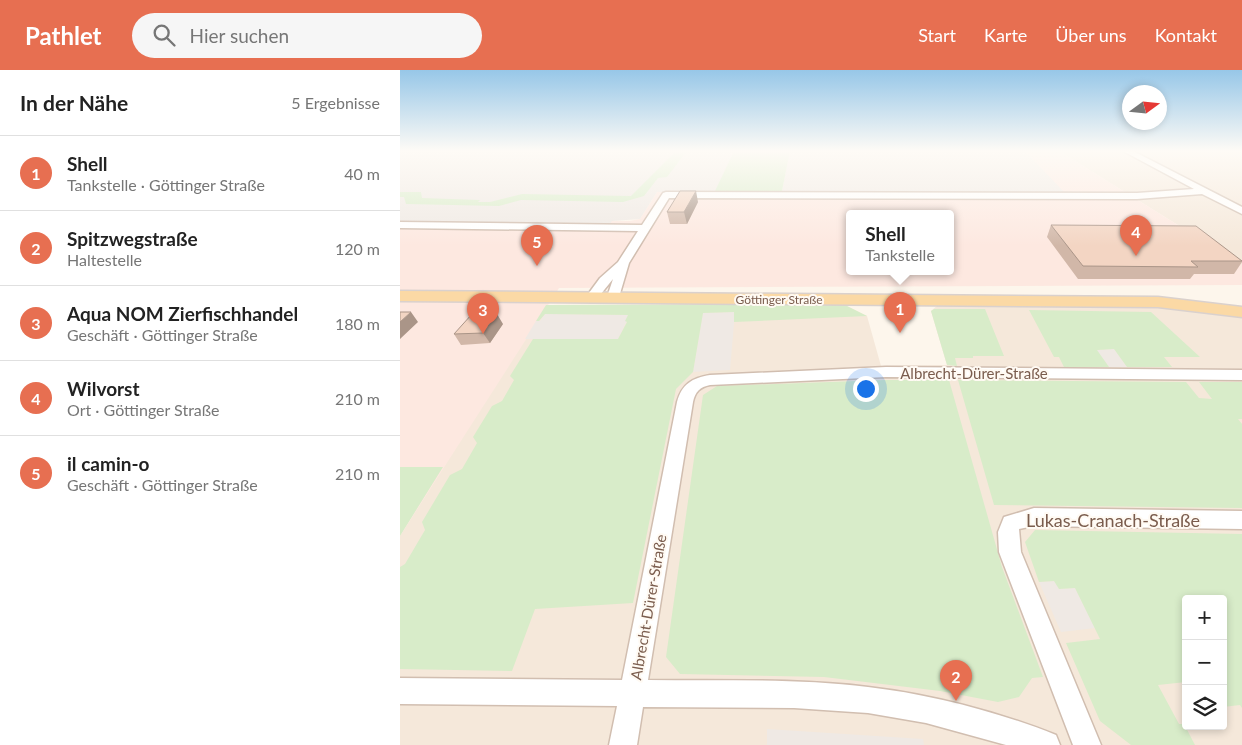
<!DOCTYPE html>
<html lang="de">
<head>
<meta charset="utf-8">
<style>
	body { margin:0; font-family:Lato,sans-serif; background:#f6f6f6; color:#222 }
	.controls { position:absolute; right:15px; bottom:15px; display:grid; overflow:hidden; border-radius:5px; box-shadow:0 2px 8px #0003 }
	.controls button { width:45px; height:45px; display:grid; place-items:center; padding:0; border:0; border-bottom:1px solid #e0e0e0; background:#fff; color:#222; font:25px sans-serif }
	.compass { position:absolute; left:722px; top:15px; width:45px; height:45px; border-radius:50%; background:#fff; box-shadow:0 2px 8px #0003; rotate:75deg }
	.you { position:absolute; left:465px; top:318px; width:18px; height:18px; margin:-12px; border:4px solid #fff; border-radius:50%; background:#1a73e8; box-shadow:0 0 0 8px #1a73e833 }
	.badge { display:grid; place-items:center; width:32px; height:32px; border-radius:50%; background:#e76f51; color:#fff; font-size:16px; font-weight:700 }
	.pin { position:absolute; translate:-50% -41px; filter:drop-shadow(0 1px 2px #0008) }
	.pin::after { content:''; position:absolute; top:26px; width:18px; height:15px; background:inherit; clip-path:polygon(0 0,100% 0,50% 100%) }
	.popup { position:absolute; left:446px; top:140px; width:108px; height:65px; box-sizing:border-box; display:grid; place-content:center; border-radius:5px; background:#fff; filter:drop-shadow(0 1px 4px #0005); font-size:16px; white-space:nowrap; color:#767676 }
	.popup b { font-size:19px; color:#222 }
	.popup::after { content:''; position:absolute; left:50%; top:100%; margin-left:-10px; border:10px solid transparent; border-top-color:#fff }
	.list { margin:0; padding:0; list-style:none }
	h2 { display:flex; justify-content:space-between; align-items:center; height:65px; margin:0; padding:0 20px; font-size:21px }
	h2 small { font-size:16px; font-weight:400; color:#767676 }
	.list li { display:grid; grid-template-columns:32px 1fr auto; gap:15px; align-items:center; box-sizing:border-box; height:75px; padding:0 20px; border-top:1px solid #e0e0e0 }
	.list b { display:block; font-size:19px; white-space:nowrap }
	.list p { margin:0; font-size:16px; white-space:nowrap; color:#767676 }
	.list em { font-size:16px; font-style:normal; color:#767676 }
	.icon { flex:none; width:28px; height:28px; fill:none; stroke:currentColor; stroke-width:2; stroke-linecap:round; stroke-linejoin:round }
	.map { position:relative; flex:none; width:842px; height:675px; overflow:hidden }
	header { display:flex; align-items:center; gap:30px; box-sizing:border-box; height:70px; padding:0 25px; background:#e76f51; color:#fff }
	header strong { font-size:24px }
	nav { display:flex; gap:28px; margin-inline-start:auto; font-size:18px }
	.search { width:350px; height:45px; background:#f6f6f6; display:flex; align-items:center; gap:12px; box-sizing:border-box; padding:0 18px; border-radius:28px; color:#767676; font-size:19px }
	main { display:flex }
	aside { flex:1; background:#fff }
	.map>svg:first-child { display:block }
	.residential { fill:#f5e8da; fill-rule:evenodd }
	.commercial { fill:#fde8e0; fill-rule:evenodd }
	.industrial { fill:#efe9e4 }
	.green { fill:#d8ecc9 }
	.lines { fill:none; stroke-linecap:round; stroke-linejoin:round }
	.minor-casing { stroke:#d1beb0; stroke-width:3 }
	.major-casing { stroke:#dad1cd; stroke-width:3 }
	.minor { fill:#fff; fill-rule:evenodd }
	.major { fill:#fbd9a5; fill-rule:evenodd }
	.wall { fill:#d1b7a8 }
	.shaded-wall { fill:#aa9588 }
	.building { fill:#f3d5c3; stroke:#aa9588 }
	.labels { text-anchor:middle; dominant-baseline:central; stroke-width:4; stroke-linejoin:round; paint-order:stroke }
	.far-street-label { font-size:12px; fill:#7a5c4d; stroke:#fffaf3 }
	.street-label { font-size:15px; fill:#7a5c4d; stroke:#fffaf3 }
	.near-street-label { font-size:18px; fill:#7a5c4d; stroke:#fffaf3 }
</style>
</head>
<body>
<header>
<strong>Pathlet</strong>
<div class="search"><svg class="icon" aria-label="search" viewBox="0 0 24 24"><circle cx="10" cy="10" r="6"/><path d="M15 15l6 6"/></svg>Hier suchen</div>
<nav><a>Start</a><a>Karte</a><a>Über uns</a><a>Kontakt</a></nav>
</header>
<main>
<aside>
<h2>In der Nähe<small>5 Ergebnisse</small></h2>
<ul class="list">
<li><span class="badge">1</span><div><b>Shell</b><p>Tankstelle · Göttinger Straße</p></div><em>40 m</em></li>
<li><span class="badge">2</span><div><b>Spitzwegstraße</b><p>Haltestelle</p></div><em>120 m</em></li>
<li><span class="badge">3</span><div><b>Aqua NOM Zierfischhandel</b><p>Geschäft · Göttinger Straße</p></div><em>180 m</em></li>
<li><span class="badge">4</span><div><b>Wilvorst</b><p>Ort · Göttinger Straße</p></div><em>210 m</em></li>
<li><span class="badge">5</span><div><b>il camin-o</b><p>Geschäft · Göttinger Straße</p></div><em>210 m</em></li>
</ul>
</aside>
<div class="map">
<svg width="842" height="675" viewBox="0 0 842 675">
	<rect width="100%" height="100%" fill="#fdf6ec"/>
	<path class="residential" d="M599 81H842V195L659 81Z
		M443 234 467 246 481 296 547 295 531 241 538 235 785 236 842 245V675H0V466L146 235ZM786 529H823V656H786Z"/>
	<path class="commercial" d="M659 81 842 195V215L159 218 0 466V153L230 151 240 149 257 122H315V121L663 122 626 82ZM450 144H550V202H450Z"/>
	<path class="industrial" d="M0 81H334L315 122H257L240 149 212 151 209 155 0 153Z
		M390 81 626 82 664 122 382 121Z
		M335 242 330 300 293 302 303 243Z
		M145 244 228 245 227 251 218 269H125L136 251H140Z
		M714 279 727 297H709L696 280Z
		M655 511 659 519 675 518 695 558 661 562 639 512Z
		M367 659 523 669 524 675H367Z"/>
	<path class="green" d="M276 81H287L267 107 258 108 244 126 223 132 121 130 99 136 6 134 4 127H0V122H21L22 128 80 130 78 132H90L122 124 231 126Z
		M334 81H390L382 121H315Z
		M443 234 467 246 334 252V242L303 243 293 302 276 319 233 533 135 539 112 601 0 599V497L5 494 25 460 22 452 50 405 62 399 77 373 73 367 92 336 102 331 114 310 110 306 133 269H218L227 252 225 251 228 245 145 244 139 251H136L146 235Z
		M534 239H585L604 286H573V288H555L557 296 547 295 531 241Z
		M629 240 751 242 800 287H764L772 297H727L714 279 697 280 709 297H664L659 287H654Z
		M484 310H549L602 497 643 607 632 608 619 627 598 632 540 621 424 607 280 604 266 587 303 325 317 316Z
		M558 310 786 312 799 328 812 329 799 312H842V349H838L842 354V438L594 435Z
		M0 397H43L0 466Z
		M635 460 842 464V638L840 635 823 637V529H786V612L758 615 779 654H784L795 675H731L700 651 666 573 700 569 675 518 659 519 654 511 639 512 625 472Z"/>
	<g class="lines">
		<g class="minor-casing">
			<path id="minor" d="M723 81H733L842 137V144L802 124 737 129 269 128 229 193 219 227 213 231 207 227 213 209 196 230H188L186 227 200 208 218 192 238 161 0 158V152L242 155 263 123 266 122 737 123 794 119Z
				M486 297 842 300V310L486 307 310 315C300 317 295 322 293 332L248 610C321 611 396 608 468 617 529 624 599 642 656 665L660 675H606L526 653 468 643 394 638 243 637 237 675H209L217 636 0 634V608L222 610 277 332C282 314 292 308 310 305Z
				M634 438 842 441V459L634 456 619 459 621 482 701 675H673L599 482 598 462 604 447Z"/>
		</g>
		<g class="major-casing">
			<path id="major" d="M0 221 758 227 842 237V247L758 237 0 231Z"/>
		</g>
		<use href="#minor" class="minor"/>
		<use href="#major" class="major"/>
	</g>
	<path class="wall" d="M298 132 287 154H270L267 142Z
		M651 155 842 191V192L834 204H794L790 209H678L647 167Z
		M103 254 90 273 61 275 54 264Z"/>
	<path class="shaded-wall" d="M296 121 298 132 287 154 284 142Z
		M11 242 18 252 0 269V252Z
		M97 244 103 254 90 273 83 263Z"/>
	<path class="building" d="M280 121H296L284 142H267Z
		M651 155 796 156 842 191H791L798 197 683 196Z
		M0 242H11L0 252Z
		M72 244H97L83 263 54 264Z"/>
	<linearGradient id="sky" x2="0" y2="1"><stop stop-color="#97c7e8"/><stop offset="0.46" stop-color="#fefbf6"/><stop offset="1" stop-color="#fefbf6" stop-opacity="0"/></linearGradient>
	<rect width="842" height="176" fill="url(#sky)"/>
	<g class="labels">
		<g class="far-street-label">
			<text x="379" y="229">Göttinger Straße</text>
		</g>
		<g class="street-label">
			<text x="574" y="303">Albrecht-Dürer-Straße</text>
			<text transform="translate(248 537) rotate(-80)">Albrecht-Dürer-Straße</text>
		</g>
		<g class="near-street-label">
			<text x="713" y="450">Lukas-Cranach-Straße</text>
		</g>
	</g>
</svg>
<div class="controls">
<button>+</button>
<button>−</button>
<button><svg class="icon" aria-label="layers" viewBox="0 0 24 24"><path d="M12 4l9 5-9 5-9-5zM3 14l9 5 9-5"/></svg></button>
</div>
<svg class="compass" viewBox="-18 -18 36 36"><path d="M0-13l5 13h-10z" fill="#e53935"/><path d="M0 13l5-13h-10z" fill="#767676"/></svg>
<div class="you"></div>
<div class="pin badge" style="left:500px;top:263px">1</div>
<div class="popup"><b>Shell</b>Tankstelle</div>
<div class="pin badge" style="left:556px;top:631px">2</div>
<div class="pin badge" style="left:83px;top:264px">3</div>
<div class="pin badge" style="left:736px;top:186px">4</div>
<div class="pin badge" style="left:137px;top:196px">5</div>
</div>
</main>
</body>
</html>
